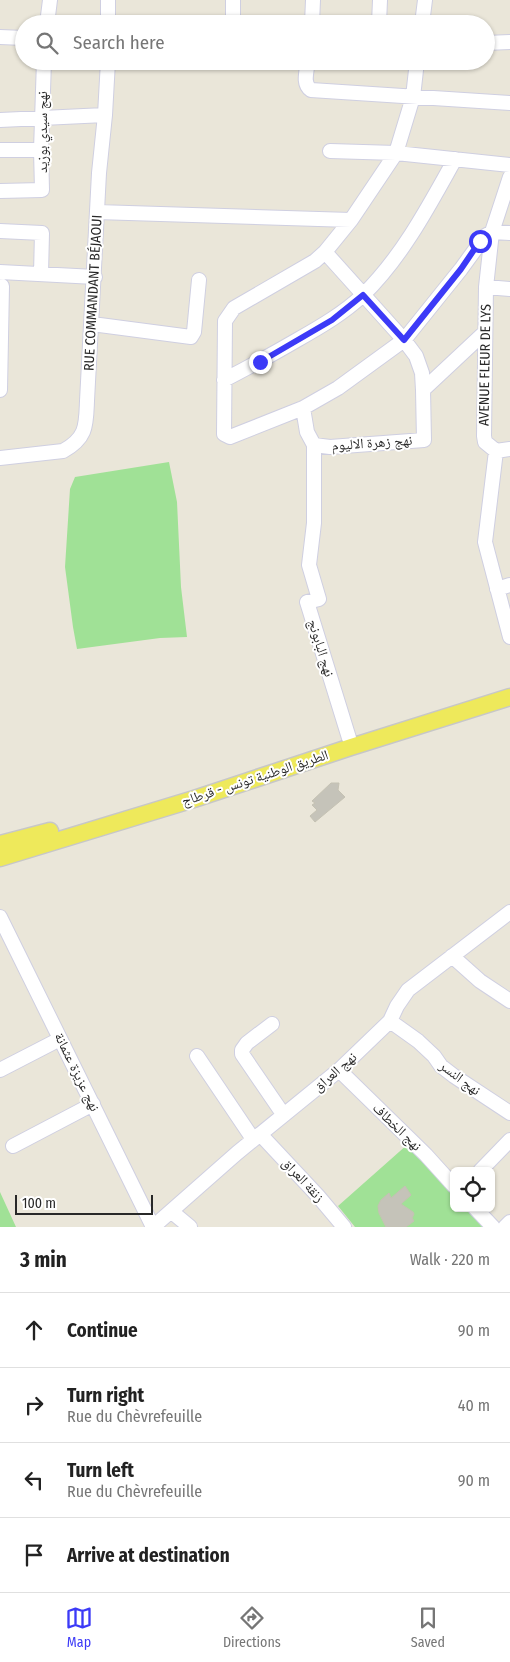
<!DOCTYPE html>
<html lang="en">
<head>
<meta charset="utf-8">
<style>
	body { margin:0; font-family:"Fira Sans Condensed","Noto Naskh Arabic",sans-serif; background:#f6f6f6; color:#222 }
	.controls { position:absolute; right:15px; bottom:15px; display:grid; overflow:hidden; border-radius:8px; box-shadow:0 1px 4px #0004 }
	.controls button { width:45px; height:45px; display:grid; place-items:center; padding:0; border:0; border-bottom:1px solid #e0e0e0; background:#fff; color:#222; font:25px sans-serif }
	.scale { position:absolute; left:15px; bottom:12px; width:138px; box-sizing:border-box; padding-left:5px; border:2px solid #282828; border-top:0; font-size:14px; line-height:18px; white-space:nowrap; color:#282828; -webkit-text-stroke:4px #fff; paint-order:stroke }
	.stop { position:absolute; width:15px; height:15px; margin:-11px; border:4px solid #3c3af7; border-radius:50%; background:#fff }
	.stop.end { background:#3c3af7; border-color:#fff; box-shadow:0 1px 5px #0008 }
	.list { margin:0; padding:0; list-style:none }
	h2 { display:flex; justify-content:space-between; align-items:center; height:65px; margin:0; padding:0 20px; font-size:21px }
	h2 small { font-size:16px; font-weight:400; color:#767676 }
	.list li { display:grid; grid-template-columns:32px 1fr auto; gap:15px; align-items:center; box-sizing:border-box; height:75px; padding:0 20px; border-top:1px solid #e0e0e0 }
	.list b { display:block; font-size:19px; white-space:nowrap }
	.list p { margin:0; font-size:16px; white-space:nowrap; color:#767676 }
	.list em { font-size:16px; font-style:normal; color:#767676 }
	.icon { flex:none; width:28px; height:28px; fill:none; stroke:currentColor; stroke-width:2; stroke-linecap:round; stroke-linejoin:round }
	.map { position:relative; flex:none; width:510px; height:1227px; overflow:hidden }
	.search { position:absolute; background:#fff; box-shadow:0 1px 4px #0004; left:15px; right:15px; top:15px; height:55px; display:flex; align-items:center; gap:12px; box-sizing:border-box; padding:0 18px; border-radius:28px; color:#767676; font-size:19px }
	.sheet { height:365px; background:#fff }
	nav { display:flex; justify-content:space-around; align-items:center; box-sizing:border-box; height:70px; border-top:1px solid #e0e0e0; background:#fff; font-size:14px; color:#767676 }
	nav a { display:grid; justify-items:center; gap:2px }
	nav .on { color:#3c3af7 }
	.map>svg:first-child { display:block }
	.green { fill:#a0e196 }
	.building { fill:#c5c3b9; stroke:#c5c2b3 }
	.lines { fill:none; stroke-linecap:round; stroke-linejoin:round }
	.minor-casing { stroke:#cfcfe1; stroke-width:16 }
	.major-casing { stroke:#c7c7c7; stroke-width:19 }
	.minor { stroke:#fff; stroke-width:14 }
	.major { stroke:#eee95b; stroke-width:16 }
	.route { stroke:#3c3af7; stroke-width:6 }
	.labels { text-anchor:middle; dominant-baseline:central; stroke-width:4; stroke-linejoin:round; paint-order:stroke }
	.street-label { font-size:14px; fill:#282828; stroke:#fff }
</style>
</head>
<body>
<div class="map">
<svg width="510" height="1227" viewBox="0 0 510 1227">
	<rect width="100%" height="100%" fill="#eae6d9"/>
	<path class="green" d="M169 462 177 502 181 587 187 637 160 638 77 649 73 627 65 567 70 489 75 477Z
		M408 1144 454 1192V1208H470L488 1227H355L338 1206Z
		M0 1192 16 1227H0Z"/>
	<path class="building" d="M331 783H339L338 790 345 797 315 822 310 816 317 810 312 805 315 803 312 801Z
		M405 1186 411 1195 401 1204 413 1212 414 1214 412 1218 414 1221 406 1227H386L379 1213 378 1206 381 1200 389 1193 391 1198Z"/>
	<g class="lines">
		<g class="minor-casing">
			<path id="minor" d="M108 0V24
				M47 24 50 0
				M233 24V0
				M312 24 313 0
				M379 24 380 0
				M422 24 425 0
				M0 37 24 38
				M486 43 510 42
				M308 61C307 71 302 84 311 90L510 103
				M417 61 413 97 396 153 351 220 325 252 315 261 234 308 225 321 224 434 230 437 303 408 338 388 404 340 461 269 485 236 492 232 510 233
				M0 120 105 115
				M0 150H41
				M330 151 396 153 510 165
				M510 177 492 232 486 287 484 436 485 442 496 451 485 542 510 637
				M0 191 42 190 41 150 44 61
				M97 212 351 220
				M0 231 42 233 41 274
				M325 252 404 340 416 356 422 373 423 390
				M0 272 95 277
				M486 287 510 289
				M92 324 191 337 194 332 199 280
				M224 380C249 367 273 354 297 340 320 327 344 313 363 295 402 257 429 206 455 159
				M0 390 2 286
				M303 408 307 432 314 445 330 447 424 440 423 390 485 332
				M314 445V523L309 565 319 599 307 602 349 738
				M496 451 510 449
				M0 458 63 451C87 438 86 425 87 401L99 173 105 115 108 61
				M497 589 510 585
				M0 917 153 1227
				M452 956 480 981 510 1001
				M390 1021 418 1041 434 1056 441 1066 454 1076 510 1113
				M272 1024 247 1043 242 1050V1054L283 1114
				M197 1056 253 1139
				M0 1070 60 1039
				M339 1070 426 1155 454 1186
				M260 1134 318 1196 344 1227
				M13 1146 93 1104
				M480 1171 510 1140
				M475 1208 493 1227
				M172 1212 190 1227
				M153 1227 237 1153 339 1070 390 1021 397 1006 408 990 510 912
				M505 1227 510 1222"/>
		</g>
		<g class="major-casing">
			<path id="major" d="M0 844 50 831
				M0 858 194 799 351 747 510 697"/>
		</g>
		<use href="#minor" class="minor"/>
		<use href="#major" class="major"/>
	</g>
	<g class="lines">
		<path class="route" d="M260 362 332 320 363 295 404 340 461 269 480 241"/>
	</g>
	<g class="labels">
		<g class="street-label">
			<text transform="translate(42 132) rotate(-90)">نهج سيدي بوزيد</text>
			<text transform="translate(93 293) rotate(-87)">RUE COMMANDANT BÉJAOUI</text>
			<text transform="translate(485 365) rotate(-89)">AVENUE FLEUR DE LYS</text>
			<text transform="translate(372 443) rotate(-4)">نهج زهرة الاليوم</text>
			<text transform="translate(321 648) rotate(73)">نهج البابونج</text>
			<text transform="translate(255 778) rotate(-18)">الطريق الوطنية تونس - قرطاج</text>
			<text transform="translate(77 1072) rotate(64)">نهج عزيزة عثمانة</text>
			<text transform="translate(335 1072) rotate(-41)">نهج العراق</text>
			<text transform="translate(460 1078) rotate(37)">نهج النسر</text>
			<text transform="translate(397 1127) rotate(44)">نهج الخطاف</text>
			<text transform="translate(303 1180) rotate(47)">زنقة العراق</text>
		</g>
	</g>
</svg>
<div class="controls">
<button><svg class="icon" aria-label="locate" viewBox="0 0 24 24"><circle cx="12" cy="12" r="6"/><path d="M12 2v4M12 18v4M2 12h4M18 12h4"/></svg></button>
</div>
<div class="scale">100 m</div>
<div class="stop" style="left:480px;top:241px"></div>
<div class="stop end" style="left:260px;top:362px"></div>
<div class="search"><svg class="icon" aria-label="search" viewBox="0 0 24 24"><circle cx="10" cy="10" r="6"/><path d="M15 15l6 6"/></svg>Search here</div>
</div>
<section class="sheet">
<h2>3 min<small>Walk · 220 m</small></h2>
<ul class="list">
<li><svg class="icon" aria-label="ahead" viewBox="0 0 24 24"><path d="M12 20V5M6 11l6-6 6 6"/></svg><div><b>Continue</b></div><em>90 m</em></li>
<li><svg class="icon" aria-label="right" viewBox="0 0 24 24"><path d="M7 20v-9h11M14 6l5 5-5 5"/></svg><div><b>Turn right</b><p>Rue du Chèvrefeuille</p></div><em>40 m</em></li>
<li><svg class="icon" aria-label="left" viewBox="0 0 24 24"><path d="M17 20v-9H6M10 6l-5 5 5 5"/></svg><div><b>Turn left</b><p>Rue du Chèvrefeuille</p></div><em>90 m</em></li>
<li><svg class="icon" aria-label="arrive" viewBox="0 0 24 24"><path d="M6 21V4h12l-3 4 3 4H6"/></svg><div><b>Arrive at destination</b></div></li>
</ul>
</section>
<nav>
<a class="on"><svg class="icon" aria-label="map" viewBox="0 0 24 24"><path d="M3 6l6-2 6 2 6-2v14l-6 2-6-2-6 2zM9 4v14M15 6v14"/></svg>Map</a>
<a><svg class="icon" aria-label="directions" viewBox="0 0 24 24"><path d="M12 3l9 9-9 9-9-9zM9 14v-3h6M13 9l2 2-2 2"/></svg>Directions</a>
<a><svg class="icon" aria-label="saved" viewBox="0 0 24 24"><path d="M7 4h10v16l-5-4-5 4z"/></svg>Saved</a>
</nav>
</body>
</html>
